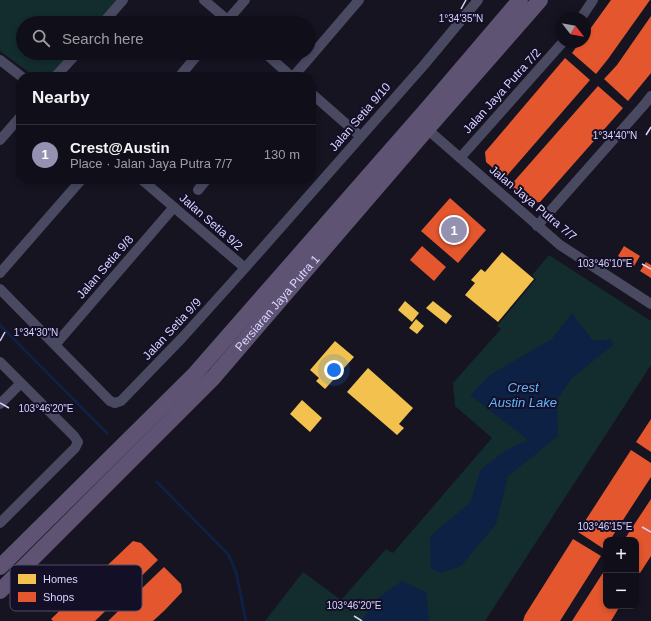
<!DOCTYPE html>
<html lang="en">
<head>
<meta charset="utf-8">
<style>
	body { margin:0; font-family:Arial,sans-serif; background:#191822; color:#f1f3f6 }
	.controls { position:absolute; right:12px; bottom:12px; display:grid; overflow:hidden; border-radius:8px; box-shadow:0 2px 6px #0003 }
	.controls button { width:36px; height:36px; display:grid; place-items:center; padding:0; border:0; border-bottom:1px solid #302f38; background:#100f19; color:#f1f3f6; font:20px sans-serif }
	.compass { position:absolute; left:555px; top:12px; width:36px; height:36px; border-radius:50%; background:#100f19; box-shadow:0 2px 6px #0003; rotate:121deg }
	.you { position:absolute; left:334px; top:370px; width:14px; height:14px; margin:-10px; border:3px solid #fff; border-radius:50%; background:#1a73e8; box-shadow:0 0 0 6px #1a73e833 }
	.badge { display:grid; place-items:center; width:26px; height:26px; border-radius:50%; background:#9591b1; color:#fff; font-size:13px; font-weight:700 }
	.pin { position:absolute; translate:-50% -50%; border:2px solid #fff; box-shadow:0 1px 4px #0006 }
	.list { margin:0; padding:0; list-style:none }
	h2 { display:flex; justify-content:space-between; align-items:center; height:52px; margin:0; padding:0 16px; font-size:17px }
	h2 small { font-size:13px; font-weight:400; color:#9c9ca2 }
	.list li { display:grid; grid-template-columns:26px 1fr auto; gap:12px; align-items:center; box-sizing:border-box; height:60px; padding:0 16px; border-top:1px solid #302f38 }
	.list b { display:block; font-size:15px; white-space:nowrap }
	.list p { margin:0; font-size:13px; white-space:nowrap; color:#9c9ca2 }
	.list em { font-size:13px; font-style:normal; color:#9c9ca2 }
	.icon { flex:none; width:22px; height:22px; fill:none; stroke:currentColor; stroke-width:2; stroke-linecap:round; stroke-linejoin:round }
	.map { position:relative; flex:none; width:651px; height:621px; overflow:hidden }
	.search { position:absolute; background:#100f19; box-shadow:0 2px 6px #0003; left:16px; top:16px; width:300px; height:44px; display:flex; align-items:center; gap:10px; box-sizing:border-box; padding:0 14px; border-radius:22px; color:#9c9ca2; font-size:15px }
	.panel { position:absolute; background:#100f19; box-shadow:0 2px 6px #0003; left:16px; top:72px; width:300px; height:112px; border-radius:16px }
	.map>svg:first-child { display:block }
	.green { fill:#132c2d }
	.water { fill:#0d2144 }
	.homes { fill:#f2c14e }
	.shops { fill:#e4572e }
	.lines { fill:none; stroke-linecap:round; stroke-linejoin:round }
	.stream { stroke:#0d2144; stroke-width:3 }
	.street { stroke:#4a4962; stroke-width:10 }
	.primary { stroke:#5e5373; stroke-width:16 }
	.ticks { fill:none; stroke:#d9d4ff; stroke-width:1.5 }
	.labels { text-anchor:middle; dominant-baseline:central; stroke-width:4; stroke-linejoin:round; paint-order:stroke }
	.street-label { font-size:12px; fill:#d9d4ff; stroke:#130f26 }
	.water-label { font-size:13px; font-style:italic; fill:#62b6ff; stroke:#130f26 }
	.key { fill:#130f26; stroke:#4e4a67; stroke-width:1 }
	.key-label { font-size:11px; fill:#d9d4ff }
	.ticks-label { font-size:10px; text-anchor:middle; fill:#d9d4ff; stroke:#130f26; stroke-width:4; stroke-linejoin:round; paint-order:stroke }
</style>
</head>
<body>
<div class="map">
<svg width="651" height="621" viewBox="0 0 651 621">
	<rect width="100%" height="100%" fill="#161421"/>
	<path class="green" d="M0 0H118L98 23H23V53H72L52 77H35L0 51Z
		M549 255 651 321V365L485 621H265L303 572 341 600 386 549 393 553 492 438 455 406 453 383 501 329 497 326 536 279 532 275Z"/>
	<path class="water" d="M572 313 593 341 611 339 613 345 572 378 557 399 558 436 508 476 496 524 461 566 440 573 431 568 430 536 470 503 481 469 507 450 528 440 470 395 490 375 552 339Z
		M402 581 426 592 429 621H361L378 598Z"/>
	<path class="homes" d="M502 252 534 279 498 322 465 295 475 283 471 280 481 269 485 272Z
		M405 301 419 313 412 322 398 310Z
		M433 301 452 316 446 324 426 308Z
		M416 319 424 326 417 334 409 328Z
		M335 341 354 357 325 389 316 381 319 378 310 370Z
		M368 368 413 408 399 424 404 428 397 435 347 392Z
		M302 400 322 418 310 432 290 414Z"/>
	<path class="shops" d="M611 0H650L608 59 596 74 572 53 580 42H585V36Z
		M651 16V73L628 101 604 79 617 65Z
		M565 58 590 80 505 178 486 162 485 152Z
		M598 86 623 108 540 202 530 203 510 186Z
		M450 198 486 230 458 263 421 231Z
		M422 246 446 267 434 281 410 260Z
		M624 246 640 256 634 266 618 256Z
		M646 262 651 265V278L640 271Z
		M651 419V452L636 442Z
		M631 450 651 463V477L610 540H606V547L604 549 578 532Z
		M651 499V556L640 573 636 570V540H624Z
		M573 539 601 556 560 621H523L525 615Z
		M133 541 141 543 158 560 95 621H53L51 619Z
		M164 567 181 584 182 592 165 610 153 621H108Z
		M606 568V606H620L611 621H572Z"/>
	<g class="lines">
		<path class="stream" d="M0 325 107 433
			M157 482 228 554 236 572 246 621"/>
		<path class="street" d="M204 0 231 23
			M581 18 593 0
			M103 23 123 0
			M225 23 245 0
			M265 53 292 77
			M0 60 22 77
			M55 77 77 53
			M179 77 199 53
			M293 77 359 0
			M311 93 360 136
			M427 129 560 245 651 304
			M0 140 21 116
			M460 158 563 42
			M141 179 245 268
			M198 190 207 179
			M537 226 644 105 651 96
			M0 273 82 179
			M0 289 110 401 115 403 121 401 182 338 245 268 424 65 478 0
			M55 345 174 207
			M0 362 74 436 78 442 75 448 0 523
			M0 404 21 383"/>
		<g class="primary">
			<path d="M0 567 194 375 427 109 520 0"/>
			<path id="s1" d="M0 591 213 378 427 129 540 0"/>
		</g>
	</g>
	<path class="ticks" d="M461 9 466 0M646 135 651 127M642 264 651 269M0 341 5 332M0 403 9 408M642 527 651 532M354 616 362 621"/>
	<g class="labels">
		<g class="street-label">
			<text transform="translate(502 91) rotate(-48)">Jalan Jaya Putra 7/2</text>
			<text transform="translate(360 117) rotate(-49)">Jalan Setia 9/10</text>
			<text transform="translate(533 203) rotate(40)">Jalan Jaya Putra 7/7</text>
			<text transform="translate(211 222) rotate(41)">Jalan Setia 9/2</text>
			<text transform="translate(105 267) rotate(-49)">Jalan Setia 9/8</text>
			<text stroke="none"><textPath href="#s1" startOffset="400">Persiaran Jaya Putra 1</textPath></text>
			<text transform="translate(172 329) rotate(-47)">Jalan Setia 9/9</text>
		</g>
		<g class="water-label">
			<text x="523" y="387">Crest<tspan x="523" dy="15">Austin Lake</tspan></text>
		</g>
	</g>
	<rect x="10" y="565" width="132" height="46" rx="6" class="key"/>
	<rect x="18" y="574" width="18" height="10" fill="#f2c14e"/>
	<rect x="18" y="592" width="18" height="10" fill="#e4572e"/>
	<g class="key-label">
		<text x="43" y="583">Homes</text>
		<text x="43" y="601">Shops</text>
	</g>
	<g class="ticks-label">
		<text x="461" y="22">1°34'35"N</text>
		<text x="615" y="139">1°34'40"N</text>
		<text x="605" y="267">103°46'10"E</text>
		<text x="36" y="336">1°34'30"N</text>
		<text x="46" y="412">103°46'20"E</text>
		<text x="605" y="530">103°46'15"E</text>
		<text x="354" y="609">103°46'20"E</text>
	</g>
</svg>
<div class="controls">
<button>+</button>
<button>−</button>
</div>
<svg class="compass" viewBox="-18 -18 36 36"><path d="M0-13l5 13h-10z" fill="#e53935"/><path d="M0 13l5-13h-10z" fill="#9c9ca2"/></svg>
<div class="you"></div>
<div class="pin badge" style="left:454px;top:230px">1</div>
<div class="search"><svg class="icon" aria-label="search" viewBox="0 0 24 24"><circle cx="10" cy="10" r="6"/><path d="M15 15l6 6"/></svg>Search here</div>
<section class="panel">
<h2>Nearby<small></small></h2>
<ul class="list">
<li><span class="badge">1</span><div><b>Crest@Austin</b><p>Place · Jalan Jaya Putra 7/7</p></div><em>130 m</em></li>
</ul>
</section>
</div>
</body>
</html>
